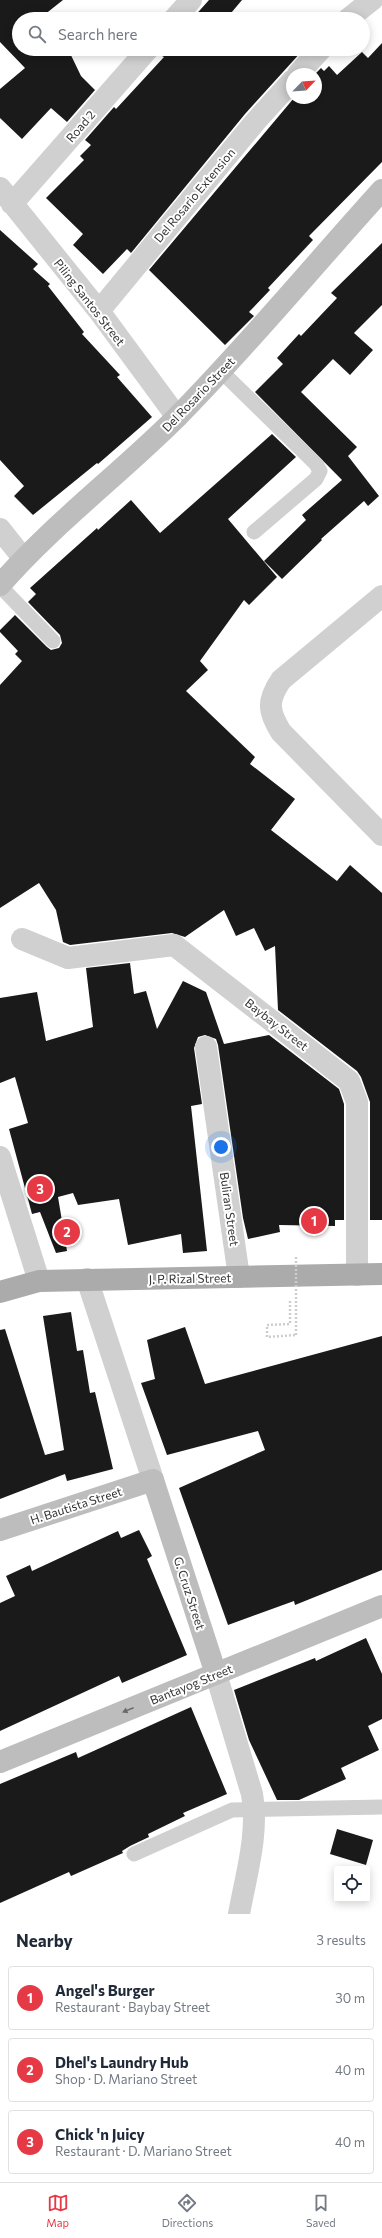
<!DOCTYPE html>
<html lang="en">
<head>
<meta charset="utf-8">
<style>
	body { margin:0; font-family:Commissioner,sans-serif; background:#f2f2f3; color:#1f2937 }
	.controls { position:absolute; right:12px; bottom:12px; display:grid; overflow:hidden; border-radius:4px; box-shadow:0 2px 10px #0003 }
	.controls button { width:36px; height:36px; display:grid; place-items:center; padding:0; border:0; border-bottom:1px solid #e0e1e3; background:#fff; color:#1f2937; font:20px sans-serif }
	.compass { position:absolute; left:286px; top:68px; width:36px; height:36px; border-radius:50%; background:#fff; box-shadow:0 2px 10px #0003; rotate:65deg }
	.you { position:absolute; left:221px; top:1147px; width:14px; height:14px; margin:-10px; border:3px solid #fff; border-radius:50%; background:#1a73e8; box-shadow:0 0 0 6px #1a73e833 }
	.badge { display:grid; place-items:center; width:26px; height:26px; border-radius:50%; background:#e63946; color:#fff; font-size:13px; font-weight:700 }
	.pin { position:absolute; translate:-50% -50%; border:2px solid #fff; box-shadow:0 1px 4px #0006 }
	.list { margin:0; padding:0; list-style:none }
	h2 { display:flex; justify-content:space-between; align-items:center; height:52px; margin:0; padding:0 16px; font-size:17px }
	h2 small { font-size:13px; font-weight:400; color:#747a83 }
	.list li { display:grid; grid-template-columns:26px 1fr auto; gap:12px; align-items:center; box-sizing:border-box; height:64px; margin:0 8px 8px; padding:0 8px; border:1px solid #e0e1e3; border-radius:4px }
	.list b { display:block; font-size:15px; white-space:nowrap }
	.list p { margin:0; font-size:13px; white-space:nowrap; color:#747a83 }
	.list em { font-size:13px; font-style:normal; color:#747a83 }
	.icon { flex:none; width:22px; height:22px; fill:none; stroke:currentColor; stroke-width:2; stroke-linecap:round; stroke-linejoin:round }
	.map { position:relative; flex:none; width:382px; height:1914px; overflow:hidden }
	.search { position:absolute; background:#fff; box-shadow:0 2px 10px #0003; left:12px; right:12px; top:12px; height:44px; display:flex; align-items:center; gap:10px; box-sizing:border-box; padding:0 14px; border-radius:22px; color:#747a83; font-size:15px }
	.sheet { height:268px; background:#fff }
	nav { display:flex; justify-content:space-around; align-items:center; box-sizing:border-box; height:56px; border-top:1px solid #e0e1e3; background:#fff; font-size:11px; color:#747a83 }
	nav a { display:grid; justify-items:center; gap:2px }
	nav .on { color:#e63946 }
	.map>svg:first-child { display:block }
	.building { fill:#1a1a1a }
	.lines { fill:none; stroke-linecap:round; stroke-linejoin:round }
	.path { stroke:#cdcdcd; stroke-width:2.5; stroke-dasharray:2 2; stroke-linecap:butt }
	.lane { stroke:#d0d0d0; stroke-width:15 }
	.street { stroke:#d0d0d0; stroke-width:22 }
	.secondary { stroke:#bdbdbd; stroke-width:22 }
	.primary { stroke:#ababab; stroke-width:22 }
	.path-bridge { stroke:#cdcdcd; stroke-width:2.5; stroke-dasharray:2 2; stroke-linecap:butt }
	.oneway { fill:#6a6a6a }
	.labels { text-anchor:middle; dominant-baseline:central; stroke-width:4; stroke-linejoin:round; paint-order:stroke }
	.street-label { font-size:12px; fill:#333; stroke:#fff }
</style>
</head>
<body>
<div class="map">
<svg width="382" height="1914" viewBox="0 0 382 1914">
	<rect width="100%" height="100%" fill="#fff"/>
	<path class="building" d="M0 0H63L39 19H19V49H68L81 76 95 90 67 122 51 108 22 139 0 118V89L25 68 0 42Z
		M209 0H242L226 19H192Z
		M382 43V162L309 236 313 240 268 288 270 290 249 312 254 316 225 345 149 270 294 98H316L315 74 321 68 324 71 329 66 337 75 362 52 368 58Z
		M167 49H299L302 51 245 114 131 253 127 249 103 274 73 245 83 234 46 198 84 160 80 156 91 145 85 140 114 107 116 109 164 57 162 56Z
		M0 230 38 264 33 269 50 284 48 286 84 332 82 334 120 375 117 377 152 417 98 464 97 463 33 515 14 496 24 486 0 460Z
		M382 243V305L354 333 373 350 350 375 333 359 301 392 357 447 348 456 379 496 368 506 364 501 321 539 322 540 282 579 264 561 306 520 302 515 342 480 255 392 283 364 277 358 299 334 301 336 337 298 331 293Z
		M272 434 296 457 228 519 277 577 249 605 244 600 200 661 208 670 186 691 255 757 250 764 295 799 271 830 337 881 350 865 382 893V1220H370V1102L361 1077 357 1071 278 1010 275 946 265 951 254 928 236 936 224 910 185 937 172 933 70 945 63 942 56 910 39 883 0 908V685L22 661 15 654 18 651 0 632V630L15 615 47 647 51 650 59 648 62 643 60 635 28 602 36 594 30 588 97 528 98 530 131 500 160 533Z
		M130 963 134 994 146 991 157 1029 183 981 206 992 224 1044 269 1035 339 1089 344 1104V1220H335V1226L279 1225 280 1232 248 1239 243 1218 218 1045 216 1039 205 1035 198 1037 194 1048 202 1104 191 1106 207 1251 183 1253 181 1234 128 1245 119 1199 78 1205 73 1193 58 1197 67 1251 56 1253 40 1212 32 1214 9 1129 28 1123 15 1077 0 1083V998L37 992 46 1041 93 1027 86 968Z
		M71 1312 77 1351 83 1350 90 1393 95 1392 113 1469 67 1481 65 1474 0 1499V1330L5 1329 45 1455 64 1450 43 1316Z
		M185 1327 205 1384 382 1336V1570L295 1605 294 1601 228 1625 179 1488 265 1450 258 1431 167 1455 141 1383 155 1379 147 1340Z
		M139 1530 152 1556 147 1559 187 1655 122 1683 119 1676 0 1731V1603L15 1596 6 1576 30 1565 32 1571 118 1531 121 1538Z
		M366 1638 382 1674V1719L368 1726 379 1750 341 1768 346 1779 299 1800H277L249 1740 234 1690 315 1658 316 1661Z
		M191 1707 227 1794 183 1813 185 1816 148 1834 149 1837 130 1846 122 1851 123 1853 71 1876 69 1872 0 1903V1784L76 1752 78 1758Z
		M337 1829 373 1840 366 1865 330 1854Z"/>
	<g class="lines">
		<path class="path" d="M290 1301V1324L267 1325V1337L296 1335"/>
		<path class="lane" d="M221 371 316 464 320 471 316 479 254 532
			M0 586 53 641
			M134 1854 232 1810 382 1807"/>
		<path class="street" d="M174 19 191 0
			M348 19 372 0
			M298 74 321 49
			M0 188 99 311 177 417
			M12 204 148 49
			M99 311 255 122 292 81
			M0 529 23 558
			M382 596 281 680C267 701 268 711 281 732L382 835
			M22 939 68 958 174 945 349 1081 357 1102V1275
			M206 1047 239 1277
			M0 1157 39 1281
			M87 1279 153 1480
			M216 1674 252 1794C259 1833 246 1875 239 1914"/>
		<path class="secondary" d="M0 585C53 524 120 474 177 417 249 344 314 265 382 190
			M0 1530 153 1480 216 1674
			M0 1762 382 1606"/>
		<path class="primary" d="M0 1292 39 1281 382 1274"/>
		<path class="path-bridge" d="M296 1257V1335"/>
	</g>
	<defs><path id="oneway-solid" d="M-6-.8H1V-3.2L6.5 0L1 3.2V.8H-6Z"/></defs>
	<use class="oneway" href="#oneway-solid" transform="translate(128 1710) rotate(158)"/>
	<g class="labels">
		<g class="street-label">
			<text transform="translate(80 126) rotate(-49)">Road 2</text>
			<text transform="translate(194 195) rotate(-50)">Del Rosario Extension</text>
			<text transform="translate(90 302) rotate(52)">Piling Santos Street</text>
			<text transform="translate(198 394) rotate(-46)">Del Rosario Street</text>
			<text transform="translate(277 1024) rotate(38)">Baybay Street</text>
			<text transform="translate(230 1209) rotate(82)">Buliran Street</text>
			<text transform="translate(190 1278) rotate(-1)">J. P. Rizal Street</text>
			<text transform="translate(76 1505) rotate(-18)">H. Bautista Street</text>
			<text transform="translate(190 1593) rotate(72)">G. Cruz Street</text>
			<text transform="translate(191 1684) rotate(-22)">Bantayog Street</text>
		</g>
	</g>
</svg>
<div class="controls">
<button><svg class="icon" aria-label="locate" viewBox="0 0 24 24"><circle cx="12" cy="12" r="6"/><path d="M12 2v4M12 18v4M2 12h4M18 12h4"/></svg></button>
</div>
<svg class="compass" viewBox="-18 -18 36 36"><path d="M0-13l5 13h-10z" fill="#e53935"/><path d="M0 13l5-13h-10z" fill="#747a83"/></svg>
<div class="you"></div>
<div class="pin badge" style="left:314px;top:1221px">1</div>
<div class="pin badge" style="left:67px;top:1232px">2</div>
<div class="pin badge" style="left:40px;top:1189px">3</div>
<div class="search"><svg class="icon" aria-label="search" viewBox="0 0 24 24"><circle cx="10" cy="10" r="6"/><path d="M15 15l6 6"/></svg>Search here</div>
</div>
<section class="sheet">
<h2>Nearby<small>3 results</small></h2>
<ul class="list">
<li><span class="badge">1</span><div><b>Angel's Burger</b><p>Restaurant · Baybay Street</p></div><em>30 m</em></li>
<li><span class="badge">2</span><div><b>Dhel's Laundry Hub</b><p>Shop · D. Mariano Street</p></div><em>40 m</em></li>
<li><span class="badge">3</span><div><b>Chick 'n Juicy</b><p>Restaurant · D. Mariano Street</p></div><em>40 m</em></li>
</ul>
</section>
<nav>
<a class="on"><svg class="icon" aria-label="map" viewBox="0 0 24 24"><path d="M3 6l6-2 6 2 6-2v14l-6 2-6-2-6 2zM9 4v14M15 6v14"/></svg>Map</a>
<a><svg class="icon" aria-label="directions" viewBox="0 0 24 24"><path d="M12 3l9 9-9 9-9-9zM9 14v-3h6M13 9l2 2-2 2"/></svg>Directions</a>
<a><svg class="icon" aria-label="saved" viewBox="0 0 24 24"><path d="M7 4h10v16l-5-4-5 4z"/></svg>Saved</a>
</nav>
</body>
</html>
